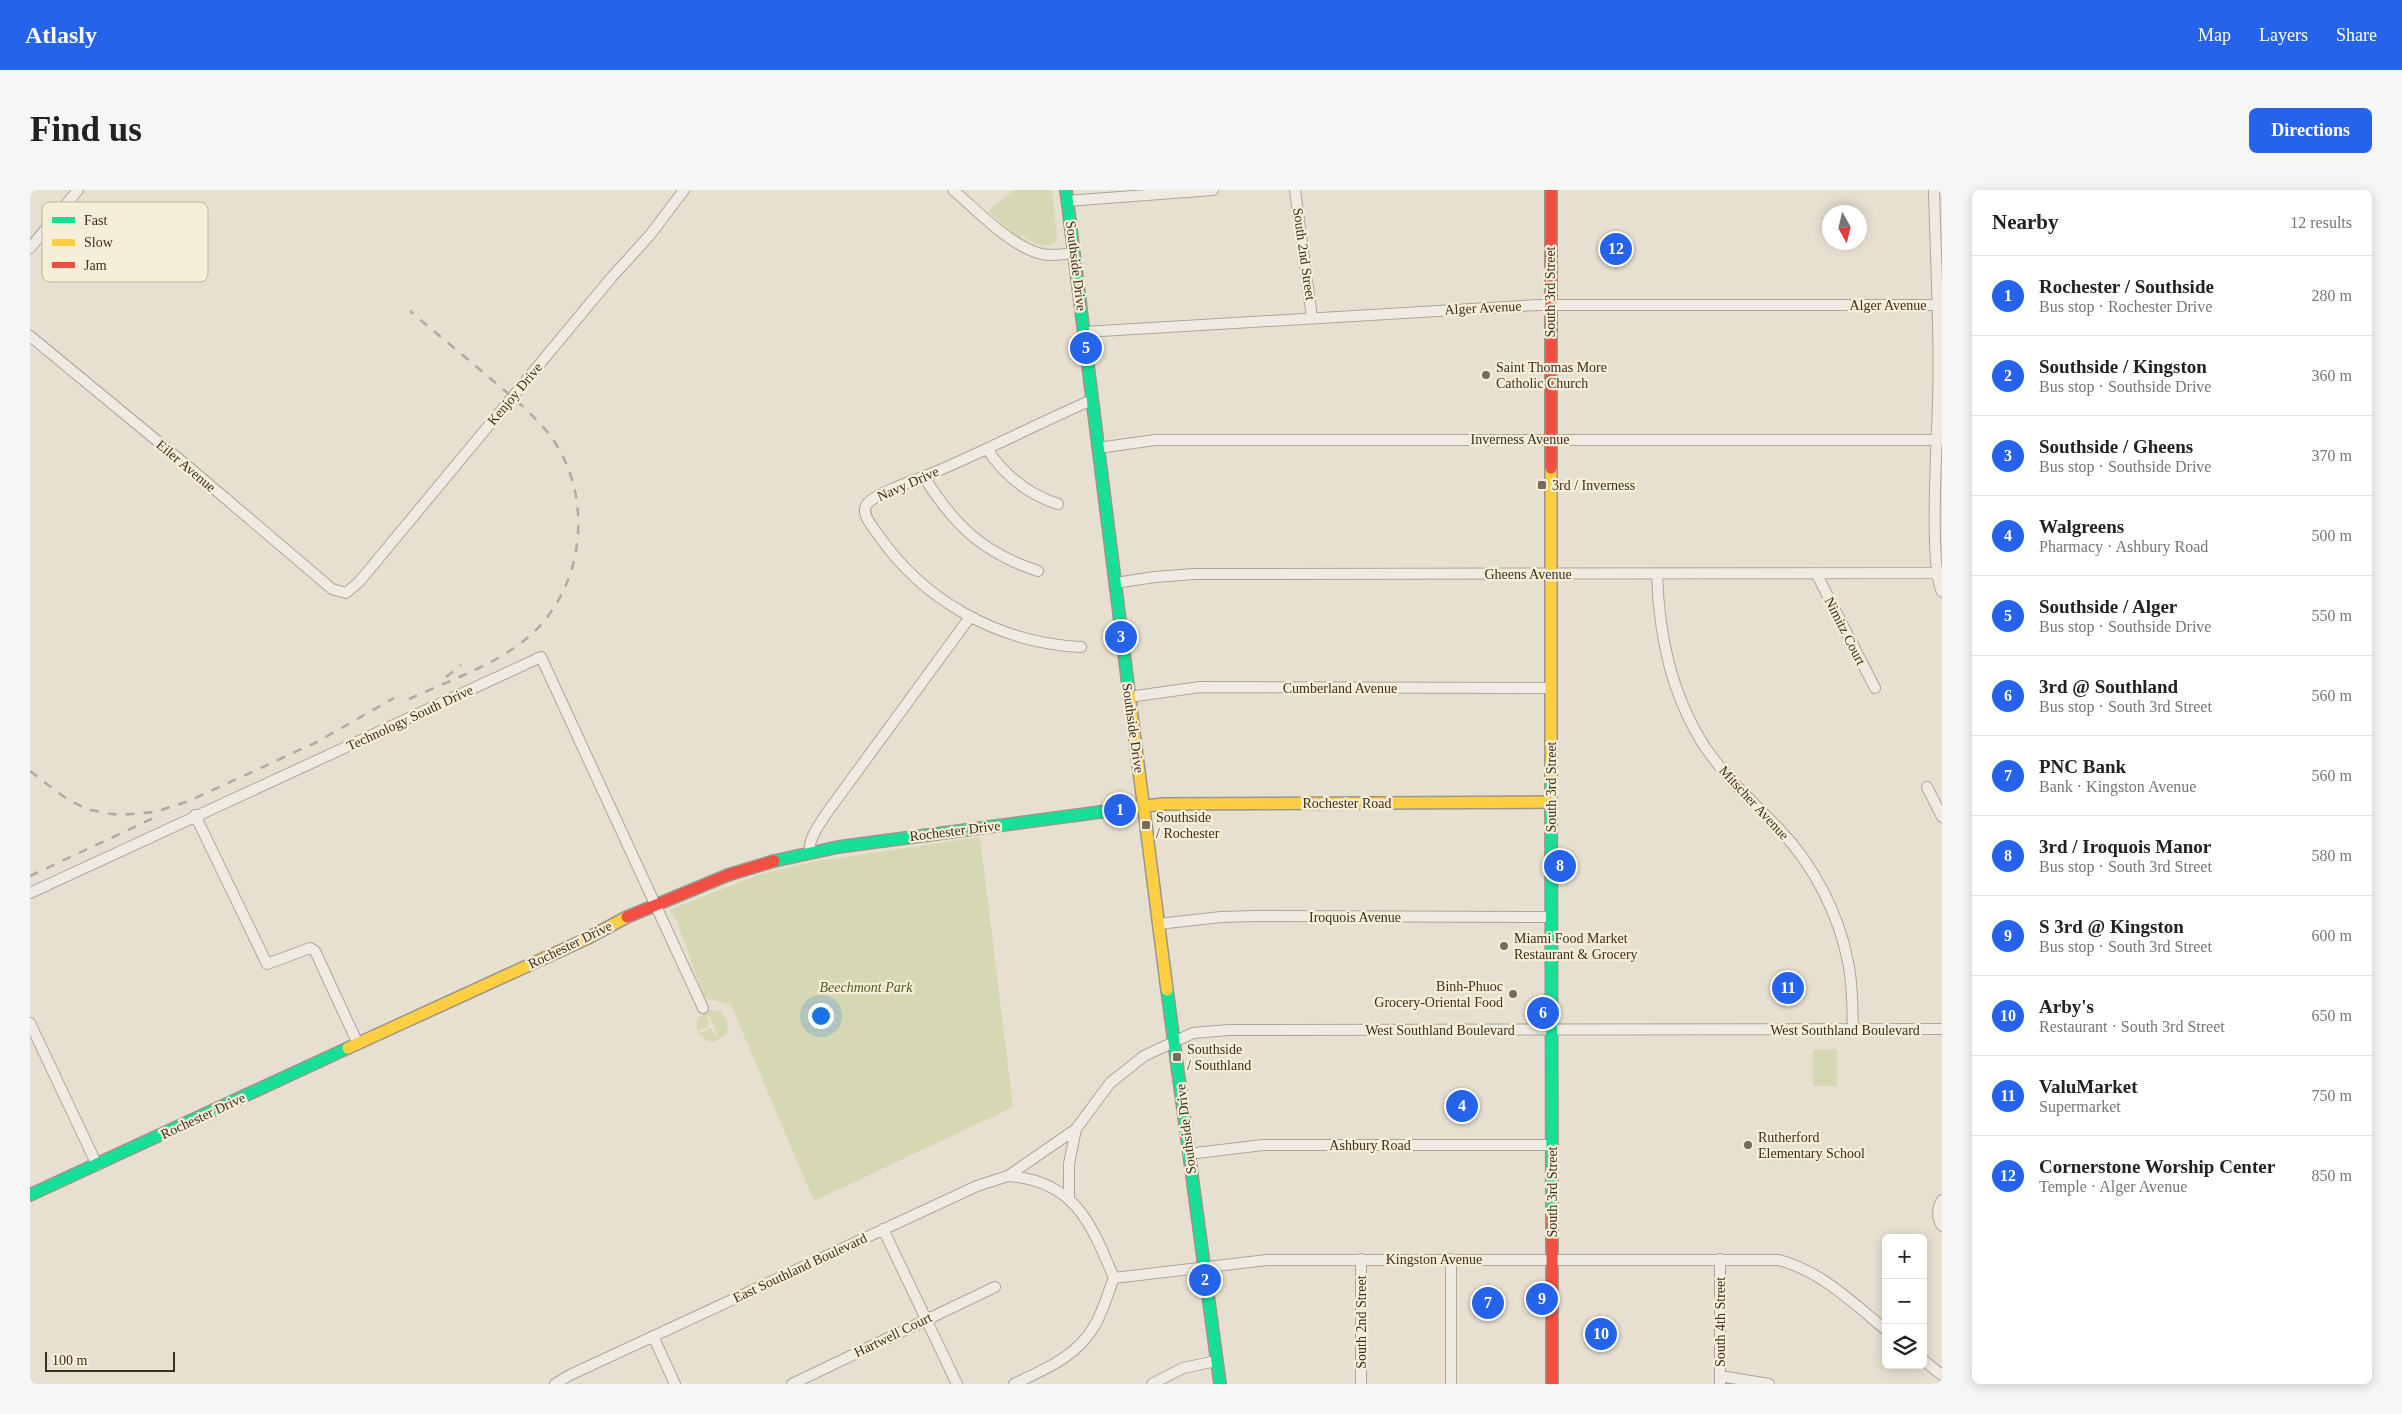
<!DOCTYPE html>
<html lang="en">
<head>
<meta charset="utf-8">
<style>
	body { margin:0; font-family:Georgia,serif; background:#f6f6f6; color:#222 }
	.controls { position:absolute; right:15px; bottom:15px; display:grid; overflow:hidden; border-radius:8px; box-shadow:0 2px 12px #0003 }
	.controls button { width:45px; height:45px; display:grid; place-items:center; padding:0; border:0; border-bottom:1px solid #e0e0e0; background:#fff; color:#222; font:25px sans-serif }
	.compass { position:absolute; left:1792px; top:15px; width:45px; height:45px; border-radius:50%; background:#fff; box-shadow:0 2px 12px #0003; rotate:172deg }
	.scale { position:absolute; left:15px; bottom:12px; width:130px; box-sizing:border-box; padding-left:5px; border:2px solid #3d2e20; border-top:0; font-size:14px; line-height:18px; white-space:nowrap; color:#3d2e20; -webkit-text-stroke:4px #f7eed8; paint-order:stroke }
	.you { position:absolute; left:790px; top:825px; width:18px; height:18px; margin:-12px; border:4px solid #fff; border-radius:50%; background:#1a73e8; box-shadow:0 0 0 8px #1a73e833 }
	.badge { display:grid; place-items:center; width:32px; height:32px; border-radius:50%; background:#2563eb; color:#fff; font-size:16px; font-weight:700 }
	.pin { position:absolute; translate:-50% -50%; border:2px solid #fff; box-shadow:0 1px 5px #0006 }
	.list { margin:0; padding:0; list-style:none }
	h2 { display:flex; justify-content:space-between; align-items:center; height:65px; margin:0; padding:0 20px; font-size:21px }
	h2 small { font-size:16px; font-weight:400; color:#767676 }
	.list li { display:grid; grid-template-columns:32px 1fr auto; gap:15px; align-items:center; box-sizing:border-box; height:80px; padding:0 20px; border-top:1px solid #e0e0e0 }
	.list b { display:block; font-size:19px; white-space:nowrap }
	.list p { margin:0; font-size:16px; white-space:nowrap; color:#767676 }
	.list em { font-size:16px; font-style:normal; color:#767676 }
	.icon { flex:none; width:28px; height:28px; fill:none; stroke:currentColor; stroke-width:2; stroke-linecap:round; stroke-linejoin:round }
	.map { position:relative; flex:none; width:1912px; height:1194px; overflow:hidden; border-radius:8px }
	header { display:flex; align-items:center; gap:30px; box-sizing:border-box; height:70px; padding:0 25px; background:#2563eb; color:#fff }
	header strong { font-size:24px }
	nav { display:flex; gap:28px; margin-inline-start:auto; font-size:18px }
	.intro { display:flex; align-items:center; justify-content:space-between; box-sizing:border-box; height:120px; padding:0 30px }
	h1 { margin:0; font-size:35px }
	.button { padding:12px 22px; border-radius:8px; background:#2563eb; color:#fff; font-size:18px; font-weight:700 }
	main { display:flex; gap:30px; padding:0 30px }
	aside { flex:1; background:#fff; border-radius:8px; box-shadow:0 2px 12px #0003 }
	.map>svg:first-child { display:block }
	.green { fill:#d6d7b3 }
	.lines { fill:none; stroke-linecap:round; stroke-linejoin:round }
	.street-casing { stroke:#ada599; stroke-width:12 }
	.fast-casing { stroke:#9c958a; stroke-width:14 }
	.slow-casing { stroke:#9c958a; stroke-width:14 }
	.jam-casing { stroke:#9c958a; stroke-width:14 }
	.street { stroke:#efebe3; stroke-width:10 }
	.fast { stroke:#16e098; stroke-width:11 }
	.slow { stroke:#ffcf43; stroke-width:11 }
	.jam { stroke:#f24e42; stroke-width:11 }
	.rail { stroke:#afaaa2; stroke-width:2.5; stroke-dasharray:9 9; stroke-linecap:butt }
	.poi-dot { fill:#786c5e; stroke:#f7eed8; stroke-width:2 }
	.labels { text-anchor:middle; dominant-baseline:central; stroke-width:4.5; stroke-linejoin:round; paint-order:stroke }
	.street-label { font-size:14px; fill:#3d2e20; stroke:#f7eed8 }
	.poi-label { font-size:14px; fill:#3d2e20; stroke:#f7eed8; text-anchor:start }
	.park-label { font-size:14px; font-style:italic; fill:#4d5a26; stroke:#f7eed8 }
	.key { fill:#f7eed8; stroke:#bfb4a1; stroke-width:1 }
	.key-label { font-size:14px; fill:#3d2e20 }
</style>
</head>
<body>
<header>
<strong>Atlasly</strong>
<nav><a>Map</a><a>Layers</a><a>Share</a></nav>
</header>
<div class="intro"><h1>Find us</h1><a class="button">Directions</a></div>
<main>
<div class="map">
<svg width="1912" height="1194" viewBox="0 0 1912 1194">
	<rect width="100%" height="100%" fill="#e7e0d1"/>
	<path class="green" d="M985 0H1022L1027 51C1016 60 1002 53 992 45L991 47 1002 55 1019 58C994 57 976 37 958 21Z
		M950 647 983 917 784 1011 701 815 674 808 646 729 639 720 728 685 782 672Z
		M678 820 690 821 698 831 697 843 685 852 677 851 668 844 680 838 686 846 688 845 679 826 677 827 679 836 667 842V829Z
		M1807 859V896H1783V860Z"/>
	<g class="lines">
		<g class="street-casing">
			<path id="street" d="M923 0C947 20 978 54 1008 63 1020 67 1032 64 1044 63
				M1265 0 1282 128
				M1904 0C1906 80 1911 160 1907 240 1906 270 1900 380 1912 402
				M1037 11 1183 0
				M0 58 48 0
				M1054 142 1508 115H1912
				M0 146 148 268 302 399 316 403 329 392 581 88 620 45 654 0
				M1068 258 1125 250H1912
				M957 259C975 286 997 304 1028 314
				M894 287C924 335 953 363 1008 381
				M1786 383 1845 498
				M1627 384C1629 446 1641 504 1675 557 1696 588 1723 612 1749 639 1783 674 1809 724 1818 772 1823 794 1822 818 1823 840
				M1085 393 1125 387 1164 384 1912 383
				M1051 457C969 453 893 411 847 343 842 336 829 322 838 313 849 301 894 287 910 280 961 258 1011 232 1062 210
				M1099 507 1170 497 1521 498
				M1897 597 1912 627
				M165 625 237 774 280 758 285 761 328 854
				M780 661C778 649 790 634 796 624L940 427
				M0 703 511 467 673 818
				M1128 734 1191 727 1226 726 1522 727
				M0 833 67 975
				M1158 964 1233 955H1522
				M978 986C1045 991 1061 1033 1084 1088
				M1039 1007V974L1046 939
				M1912 1010C1907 1019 1907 1028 1912 1036
				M853 1039 927 1194
				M1331 1069V1194
				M623 1146 645 1194
				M1893 1170 1912 1185
				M1690 1186 1739 1194
				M525 1194 540 1185 947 996 978 986 1046 939 1080 893 1114 866 1163 843 1199 840 1912 839
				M762 1194 965 1097
				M984 1194C1015 1179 1047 1167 1065 1135 1073 1121 1078 1103 1084 1088L1237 1070H1749C1791 1081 1823 1113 1856 1140
				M1122 1194 1153 1178 1186 1171
				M1421 1194V1069
				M1690 1194V1069"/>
		</g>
		<g class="fast-casing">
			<path id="fast" d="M1036 0 1099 503
				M1521 586 1522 1020
				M744 671 808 657 1100 618
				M1137 800 1190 1194
				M0 1005 318 858"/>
		</g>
		<g class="slow-casing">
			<path id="slow" d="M1521 278V586
				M1099 503 1137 800
				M1100 618 1133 614 1521 612
				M318 858 556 749 597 727"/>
		</g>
		<g class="jam-casing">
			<path id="jam" d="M1521 0V278
				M597 727 698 685 744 671
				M1522 1020V1194"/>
		</g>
		<use href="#street" class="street"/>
		<use href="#fast" class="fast"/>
		<use href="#slow" class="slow"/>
		<use href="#jam" class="jam"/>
		<path class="rail" d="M416 487 431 475
			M379 509C418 491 463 476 496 449 558 398 566 298 514 238 498 220 479 204 461 189 434 166 407 144 380 121
			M0 581 38 610 60 620 88 625 125 622 159 611 287 552 364 508
			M0 686 130 625"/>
	</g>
	<g class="poi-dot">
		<circle cx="1456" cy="185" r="5"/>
		<rect x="1507" y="290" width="10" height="10" rx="2.5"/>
		<rect x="1111" y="630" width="10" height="10" rx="2.5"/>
		<circle cx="1474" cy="756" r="5"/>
		<circle cx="1483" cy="804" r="5"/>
		<rect x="1142" y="862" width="10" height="10" rx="2.5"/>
		<circle cx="1718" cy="955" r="5"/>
	</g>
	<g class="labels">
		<g class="street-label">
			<text transform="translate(1274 64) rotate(82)">South 2nd Street</text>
			<text transform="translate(1046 76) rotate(83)">Southside Drive</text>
			<text transform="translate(1520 102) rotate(-90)">South 3rd Street</text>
			<text x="1858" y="115">Alger Avenue</text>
			<text transform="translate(1453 118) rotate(-3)">Alger Avenue</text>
			<text transform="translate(485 204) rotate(-50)">Kenjoy Drive</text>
			<text x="1490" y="249">Inverness Avenue</text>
			<text transform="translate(156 276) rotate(40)">Eiler Avenue</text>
			<text transform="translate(878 294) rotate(-24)">Navy Drive</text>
			<text x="1498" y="384">Gheens Avenue</text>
			<text transform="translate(1815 441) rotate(63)">Nimitz Court</text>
			<text x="1310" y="498">Cumberland Avenue</text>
			<text transform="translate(380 528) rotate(-25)">Technology South Drive</text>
			<text transform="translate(1103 538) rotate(82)">Southside Drive</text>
			<text transform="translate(1521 597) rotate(-90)">South 3rd Street</text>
			<text x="1317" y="613">Rochester Road</text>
			<text transform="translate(1724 613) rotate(47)">Mitscher Avenue</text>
			<text transform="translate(925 641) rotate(-7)">Rochester Drive</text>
			<text x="1325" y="727">Iroquois Avenue</text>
			<text transform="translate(540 755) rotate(-26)">Rochester Drive</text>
			<text x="1410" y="840">West Southland Boulevard</text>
			<text x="1815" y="840">West Southland Boulevard</text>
			<text transform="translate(173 926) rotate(-25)">Rochester Drive</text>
			<text transform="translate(1156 939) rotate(-97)">Southside Drive</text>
			<text x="1340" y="955">Ashbury Road</text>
			<text transform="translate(1522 1002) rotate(-90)">South 3rd Street</text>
			<text x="1404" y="1069">Kingston Avenue</text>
			<text transform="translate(770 1078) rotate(-25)">East Southland Boulevard</text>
			<text transform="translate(1331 1132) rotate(-90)">South 2nd Street</text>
			<text transform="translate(1690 1132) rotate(-90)">South 4th Street</text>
			<text transform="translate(863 1145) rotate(-26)">Hartwell Court</text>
		</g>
		<g class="poi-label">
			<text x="1466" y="177">Saint Thomas More<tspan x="1466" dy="16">Catholic Church</tspan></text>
			<text x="1522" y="295">3rd / Inverness</text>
			<text x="1126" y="627">Southside<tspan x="1126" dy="16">/ Rochester</tspan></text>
			<text x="1484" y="748">Miami Food Market<tspan x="1484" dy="16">Restaurant &amp; Grocery</tspan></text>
			<text x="1473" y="796" text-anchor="end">Binh-Phuoc<tspan x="1473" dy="16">Grocery-Oriental Food</tspan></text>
			<text x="1157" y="859">Southside<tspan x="1157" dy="16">/ Southland</tspan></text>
			<text x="1728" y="947">Rutherford<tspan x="1728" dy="16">Elementary School</tspan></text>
		</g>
		<g class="park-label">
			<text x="836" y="797">Beechmont Park</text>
		</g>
	</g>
	<rect x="12" y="12" width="166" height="80" rx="8" class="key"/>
	<rect x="22" y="27" width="23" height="6" fill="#16e098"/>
	<rect x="22" y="49" width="23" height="7" fill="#ffcf43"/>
	<rect x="22" y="72" width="23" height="6" fill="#f24e42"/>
	<g class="key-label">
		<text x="54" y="35">Fast</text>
		<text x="54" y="57">Slow</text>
		<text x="54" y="80">Jam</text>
	</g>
</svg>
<div class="controls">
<button>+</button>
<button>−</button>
<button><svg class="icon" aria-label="layers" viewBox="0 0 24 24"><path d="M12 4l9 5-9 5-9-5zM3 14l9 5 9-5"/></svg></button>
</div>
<svg class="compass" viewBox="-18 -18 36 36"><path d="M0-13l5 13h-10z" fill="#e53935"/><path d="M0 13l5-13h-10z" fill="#767676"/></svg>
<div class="scale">100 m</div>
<div class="you"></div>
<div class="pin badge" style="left:1090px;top:620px">1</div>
<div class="pin badge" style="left:1175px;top:1090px">2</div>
<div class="pin badge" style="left:1091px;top:447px">3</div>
<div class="pin badge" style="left:1432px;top:916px">4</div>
<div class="pin badge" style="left:1056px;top:158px">5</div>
<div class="pin badge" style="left:1513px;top:823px">6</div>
<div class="pin badge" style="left:1458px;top:1113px">7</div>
<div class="pin badge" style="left:1530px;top:676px">8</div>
<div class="pin badge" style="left:1512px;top:1109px">9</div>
<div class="pin badge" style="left:1571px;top:1144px">10</div>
<div class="pin badge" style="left:1758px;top:798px">11</div>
<div class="pin badge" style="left:1586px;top:59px">12</div>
</div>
<aside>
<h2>Nearby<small>12 results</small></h2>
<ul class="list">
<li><span class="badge">1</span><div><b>Rochester / Southside</b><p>Bus stop · Rochester Drive</p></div><em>280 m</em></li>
<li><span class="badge">2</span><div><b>Southside / Kingston</b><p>Bus stop · Southside Drive</p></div><em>360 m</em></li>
<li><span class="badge">3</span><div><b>Southside / Gheens</b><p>Bus stop · Southside Drive</p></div><em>370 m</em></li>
<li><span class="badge">4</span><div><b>Walgreens</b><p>Pharmacy · Ashbury Road</p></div><em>500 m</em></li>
<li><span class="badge">5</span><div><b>Southside / Alger</b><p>Bus stop · Southside Drive</p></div><em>550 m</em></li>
<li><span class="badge">6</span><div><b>3rd @ Southland</b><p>Bus stop · South 3rd Street</p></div><em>560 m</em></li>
<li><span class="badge">7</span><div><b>PNC Bank</b><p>Bank · Kingston Avenue</p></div><em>560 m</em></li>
<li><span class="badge">8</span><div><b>3rd / Iroquois Manor</b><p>Bus stop · South 3rd Street</p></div><em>580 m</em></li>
<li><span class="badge">9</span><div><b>S 3rd @ Kingston</b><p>Bus stop · South 3rd Street</p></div><em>600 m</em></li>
<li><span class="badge">10</span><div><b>Arby's</b><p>Restaurant · South 3rd Street</p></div><em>650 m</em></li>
<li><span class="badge">11</span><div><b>ValuMarket</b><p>Supermarket</p></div><em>750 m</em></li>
<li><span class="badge">12</span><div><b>Cornerstone Worship Center</b><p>Temple · Alger Avenue</p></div><em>850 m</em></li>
</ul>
</aside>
</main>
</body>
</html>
